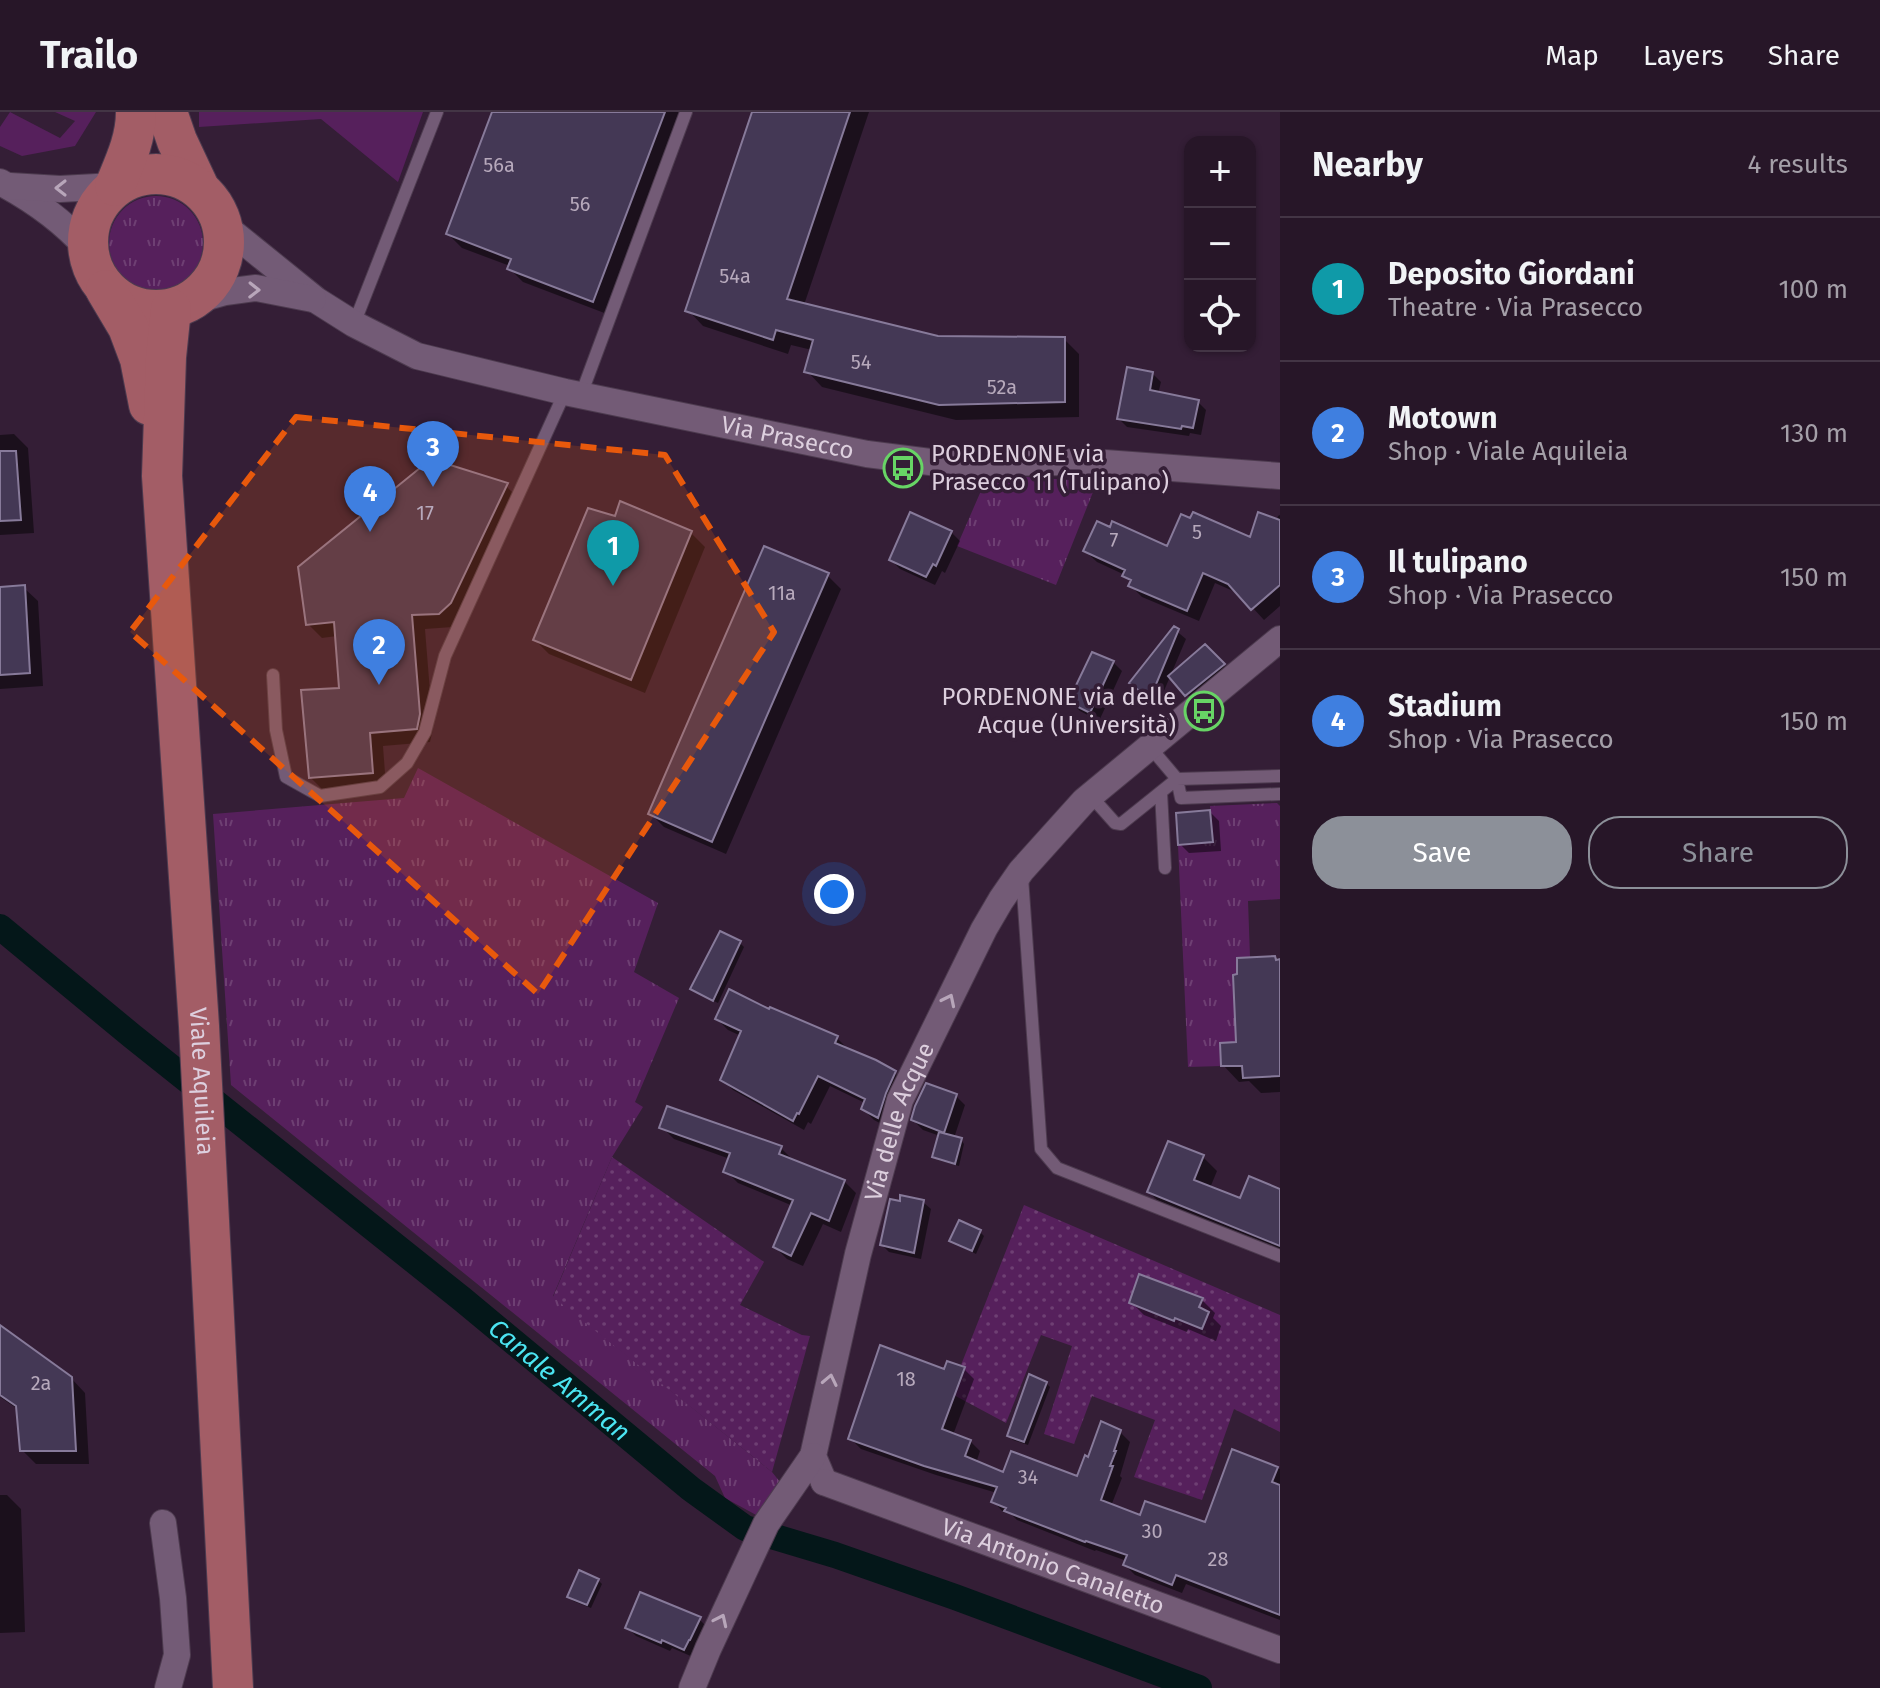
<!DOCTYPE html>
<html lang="en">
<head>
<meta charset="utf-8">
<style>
	body { margin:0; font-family:"Fira Sans",sans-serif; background:#332334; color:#f1f3f6 }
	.controls { position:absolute; right:24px; top:24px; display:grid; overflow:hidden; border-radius:16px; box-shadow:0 2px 6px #0004 }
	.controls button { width:72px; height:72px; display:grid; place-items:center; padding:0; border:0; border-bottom:2px solid #433545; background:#271628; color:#f1f3f6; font:40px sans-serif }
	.you { position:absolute; left:834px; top:782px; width:28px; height:28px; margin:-20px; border:6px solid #fff; border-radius:50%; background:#1a73e8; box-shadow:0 0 0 12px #1a73e833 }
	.badge { display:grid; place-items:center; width:52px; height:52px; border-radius:50%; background:#8c9099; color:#fff; font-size:26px; font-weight:700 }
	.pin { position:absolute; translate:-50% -66px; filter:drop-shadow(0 2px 4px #0008) }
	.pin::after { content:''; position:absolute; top:42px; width:28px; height:24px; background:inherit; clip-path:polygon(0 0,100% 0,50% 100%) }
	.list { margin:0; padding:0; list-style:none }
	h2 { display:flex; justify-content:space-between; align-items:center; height:104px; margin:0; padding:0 32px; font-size:34px }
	h2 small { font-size:26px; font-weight:400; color:#a49fa8 }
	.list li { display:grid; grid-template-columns:52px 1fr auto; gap:24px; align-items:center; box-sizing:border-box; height:144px; padding:0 32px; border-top:2px solid #433545 }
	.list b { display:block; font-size:30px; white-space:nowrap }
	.list p { margin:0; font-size:26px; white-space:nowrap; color:#a49fa8 }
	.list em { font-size:26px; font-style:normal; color:#a49fa8 }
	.actions { display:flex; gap:16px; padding:24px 32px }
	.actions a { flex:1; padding:18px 0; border:2px solid #8c9099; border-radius:32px; text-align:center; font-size:28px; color:#8c9099 }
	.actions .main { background:#8c9099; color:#fff }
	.icon { flex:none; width:44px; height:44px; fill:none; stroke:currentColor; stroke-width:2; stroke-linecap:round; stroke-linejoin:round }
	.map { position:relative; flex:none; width:1280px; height:1576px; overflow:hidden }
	header { display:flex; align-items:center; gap:48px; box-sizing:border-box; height:112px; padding:0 40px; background:#271628; border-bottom:2px solid #433545 }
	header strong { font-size:38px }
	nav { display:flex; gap:44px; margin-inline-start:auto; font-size:28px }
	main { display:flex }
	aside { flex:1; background:#271628 }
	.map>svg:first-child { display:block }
	.grass { fill:url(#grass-tufts) }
	.park { fill:#56205c }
	.garden { fill:url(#garden-dots) }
	.shadow { fill:#0007 }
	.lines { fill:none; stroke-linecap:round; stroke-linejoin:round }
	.canal { stroke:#041719; stroke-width:26 }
	.building { fill:#443855; stroke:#877a9a; stroke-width:2 }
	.lane-casing { stroke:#4d3b4f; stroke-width:14 }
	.street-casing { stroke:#4d3b4f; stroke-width:28 }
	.primary-casing { stroke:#4d3b4f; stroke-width:42 }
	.lane { stroke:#735b76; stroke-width:12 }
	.street { stroke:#735b76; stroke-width:26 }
	.primary { stroke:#a35d66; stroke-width:40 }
	.oneway { stroke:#b8a6ba }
	.marked { fill:#e8590c; fill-opacity:0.2; stroke:#e8590c; stroke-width:6; stroke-dasharray:16 10; stroke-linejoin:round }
	.labels { text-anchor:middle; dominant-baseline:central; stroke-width:7; stroke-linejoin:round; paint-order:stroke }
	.number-label { font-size:20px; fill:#b7a9bc }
	.street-label { font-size:24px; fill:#ddcfde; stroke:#341e36 }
	.poi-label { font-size:24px; fill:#ddcfde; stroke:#341e36; text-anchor:start }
	.water-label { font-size:26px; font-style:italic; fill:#4be4f1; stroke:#341e36 }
</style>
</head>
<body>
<header>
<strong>Trailo</strong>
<nav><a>Map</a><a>Layers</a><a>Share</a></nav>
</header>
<main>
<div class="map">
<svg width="1280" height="1576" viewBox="0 0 1280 1576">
	<defs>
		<pattern id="grass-tufts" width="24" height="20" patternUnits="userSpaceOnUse" patternTransform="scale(2)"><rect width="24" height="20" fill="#56205c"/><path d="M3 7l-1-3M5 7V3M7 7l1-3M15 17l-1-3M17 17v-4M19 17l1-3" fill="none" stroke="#6e3f73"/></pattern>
		<pattern id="garden-dots" width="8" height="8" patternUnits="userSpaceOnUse" patternTransform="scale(2)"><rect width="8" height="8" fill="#56205c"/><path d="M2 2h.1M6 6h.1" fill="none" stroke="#6e3f73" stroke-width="1.8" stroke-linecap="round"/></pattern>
	</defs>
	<rect width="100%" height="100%" fill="#341e36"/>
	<path class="grass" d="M109 131a47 47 0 1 1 94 0a47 47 0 1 1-94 0Z
		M998 363 1097 370 1056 473 957 434 987 365Z
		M418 656 658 791 634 860 679 886 635 990 643 995 612 1045 553 1184 772 1360 780 1370 758 1404 725 1386 715 1364 231 973 213 702 404 686Z
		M1277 691 1280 694V787L1248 789 1250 845 1237 846 1245 930 1220 931 1221 954 1188 955 1178 733 1213 730 1210 694Z"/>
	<path class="park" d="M10 0 60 26 75 9 55 0H96L75 34 22 44 0 34V15Z
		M199 0H423L398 70 321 7 199 15Z"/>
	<path class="garden" d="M612 1045 764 1150 740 1193 802 1223 810 1224 772 1360 553 1185Z
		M1024 1093 1280 1203V1320L1234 1297 1202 1388 1134 1365 1155 1308 1092 1284 1074 1332 1044 1322 1072 1234 1041 1223 1006 1311 950 1281Z"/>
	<path class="shadow" d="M494 0H683L607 202 523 170 509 156 510 154 462 136 448 122Z
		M754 0H869L804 193 938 226 1064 227 1079 242V305L956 308 822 275 807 259 812 238 791 233 788 242 703 214 688 198Z
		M1152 261 1161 270 1158 282 1198 290 1206 298 1201 323 1190 321 1189 324 1127 315 1119 307Z
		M14 322 28 336 34 421 0 423V323Z
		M503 371 517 385 453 515 425 517 433 617 430 630 383 634 386 674 324 679 310 665 341 578 337 524 322 526 308 512Z
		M1280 403V494L1264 508 1240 482 1215 471 1199 509 1142 485 1131 474 1132 471 1125 463 1097 450 1085 439 1168 437 1251 427 1277 409 1278 404Z
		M616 406 691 421 705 435 645 581 549 542 535 528Z
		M951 420 960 429 945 461 942 459 935 473 900 457 891 448Z
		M827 463 841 477 726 742 664 715 650 701Z
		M24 476 38 489 43 574 0 577V477Z
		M1174 517 1186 527 1158 593 1144 582Z
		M1205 535 1229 559 1193 589 1171 564Z
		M1113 550 1122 559 1099 609 1080 599 1071 590Z
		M1210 700 1219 709 1221 739 1189 741 1180 732Z
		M740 831 744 835 718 891 696 880 692 877Z
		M1280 846V980L1261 981 1249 969 1239 970 1223 953 1239 932V848Z
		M770 900 837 926 848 937 895 961 906 972 889 1016 874 1008 863 997 865 991 830 974 811 1012 808 1010 804 1018 733 978 722 967 741 924 728 918 717 907Z
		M956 984 965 993 954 1026 961 1028 964 1032 959 1054 938 1048 934 1044 940 1024 923 1018 914 1009Z
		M662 1015 781 1036 793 1048 844 1069 856 1081 841 1120 823 1112 803 1154 787 1147 775 1135 793 1094 738 1071 726 1059 730 1047 674 1027Z
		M1203 1045 1217 1059 1210 1076 1241 1089 1280 1080V1142L1163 1094 1149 1080Z
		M923 1090 931 1097 921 1147 889 1140 882 1133Z
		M980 1120 984 1124 976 1142 956 1132 952 1128Z
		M1202 1188 1215 1201 1213 1206 1221 1214 1216 1229 1188 1217 1187 1220 1144 1203 1131 1190Z
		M0 1216 71 1266 85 1281 89 1352H36L22 1338 19 1298 0 1285Z
		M964 1257 974 1267 953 1323 970 1329 980 1339 976 1351 1004 1363 1078 1367 1089 1347 1120 1320 1130 1330 1120 1364 1122 1366 1111 1394 1141 1406 1207 1413 1233 1340 1280 1357V1508L1186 1472 1182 1481 1135 1463 1125 1453 1127 1449 1096 1438 1095 1439 1017 1408 1012 1403 1003 1400 994 1390 997 1381 936 1363 861 1337 851 1327 945 1259Z
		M1046 1271 1050 1275 1028 1333 1013 1328 1009 1324Z
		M0 1383H7L21 1397 25 1520 0 1521Z
		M598 1468 602 1472 591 1496 573 1489 569 1485Z
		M699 1507 708 1516 693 1545 672 1536 670 1539 636 1524 627 1515Z"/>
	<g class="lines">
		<path class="canal" id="s1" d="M0 815 132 924 462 1187 691 1377 745 1416 835 1443 955 1485 1199 1576"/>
	</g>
	<path class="building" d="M492 0H665L593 190 507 157 511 147 446 122Z
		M752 0H850L787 187 938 224 1065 225V290L939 293 804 260 813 228 776 218 773 228 685 199Z
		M1127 255 1153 260 1150 278 1199 288 1193 316 1182 314 1181 317 1117 307Z
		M0 339H16L21 408 0 409Z
		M431 347 508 371 451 491 439 502 412 503 420 602 417 617 370 621 373 661 309 666 301 578 339 576 334 510 306 513 298 455Z
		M620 389 692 419 631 568 533 528 588 396 615 404Z
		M910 400 952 419 936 454 933 452 926 465 889 448Z
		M1193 400 1250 425 1258 400 1280 408V473L1251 498 1228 472 1203 461 1187 499 1128 474 1131 468 1122 464 1125 458 1083 439 1097 409 1110 415 1112 409 1167 434 1181 402 1190 406Z
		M764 434 829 461 712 730 648 702Z
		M25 473 30 561 0 563V475Z
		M1174 514 1179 517 1150 587 1129 571Z
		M1205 532 1225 552 1185 584 1168 564Z
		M1092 540 1114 549 1090 601 1068 590Z
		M1210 698 1213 730 1178 733 1176 701Z
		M720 819 741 829 713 889 690 877Z
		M1275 844 1276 848 1280 847V964L1243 966 1242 954H1221L1220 931 1236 930 1233 863 1237 862V846Z
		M729 877 769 897 770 895 838 924 835 931 876 948 896 959 886 981 878 1006 861 997 865 987 818 964 799 1002 797 1001 793 1009 720 968 741 919 715 907Z
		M926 971 957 982 944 1021 911 1008 915 994Z
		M667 994 782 1034 779 1042 845 1068 829 1109 811 1101 791 1144 773 1135 793 1088 723 1060 730 1041 659 1016Z
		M939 1020 962 1026 955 1052 932 1045Z
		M1168 1029 1204 1043 1194 1068 1240 1086 1249 1064 1280 1077V1134L1147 1080Z
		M900 1083 924 1088 914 1141 880 1133 890 1087 900 1089Z
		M959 1108 981 1118 972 1139 949 1129Z
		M1139 1162 1203 1186 1199 1195 1209 1200 1202 1217 1175 1206 1174 1209 1129 1191Z
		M0 1213 72 1265 76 1339H20L16 1294 0 1283Z
		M880 1233 944 1257 947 1249 965 1255 942 1317 971 1328 965 1344 1003 1360 1011 1339 1077 1364 1085 1343 1088 1345 1101 1309 1121 1318 1114 1339H1116L1110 1354H1113L1101 1388 1140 1403 1145 1389 1205 1410 1232 1337 1278 1355 1272 1370 1280 1373V1503L1176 1463 1172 1473 1123 1453 1127 1443 1086 1429 1085 1430 1004 1399 1006 1396 991 1390 997 1375 924 1354 848 1327Z
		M1029 1262 1047 1270 1024 1330 1007 1324Z
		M579 1458 599 1467 587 1493 567 1485Z
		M640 1480 701 1505 690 1528H689L684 1538 662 1528 661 1531 625 1516Z"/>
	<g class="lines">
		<g class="lane-casing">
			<path id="lane" d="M354 212 437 0
				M581 283 686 0
				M273 563 276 618 286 665 320 684 380 675 407 651 425 620 445 544 565 280
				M1150 635 1177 667 1181 686 1280 682
				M1161 680 1165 756
				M1091 684 1115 711 1121 712 1177 667 1280 664
				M1022 765 1041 1037 1057 1056 1280 1144"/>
		</g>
		<g class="street-casing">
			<g id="street">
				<path d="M0 70C32 87 63 109 87 136"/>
				<path d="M10 74 60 77 115 74"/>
				<path id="s2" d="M222 112 316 188 354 212 417 244 565 280 867 342 938 351 1091 350 1280 364"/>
				<path d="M193 189 225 180 256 176 313 187"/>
				<path id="s3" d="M824 1370 813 1344 858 1142 900 988 984 817 1001 788 1021 759 1084 689 1280 527"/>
				<path id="s4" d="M824 1370 1280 1538"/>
				<path d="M163 1411 173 1486 177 1543 168 1576"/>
				<path d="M692 1576 708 1537 766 1412 813 1344"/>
			</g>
		</g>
		<g class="primary-casing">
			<g id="primary">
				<path d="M167 0 177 29 199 76"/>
				<circle cx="156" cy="130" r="68"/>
				<path d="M115 74C125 50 136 27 136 0"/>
				<path d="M106 178 128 215 140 247 149 293"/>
				<path id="s5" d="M171 197 166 245 162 364 199 914 233 1576"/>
			</g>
		</g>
		<use href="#lane" class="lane"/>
		<use href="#street" class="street"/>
		<use href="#primary" class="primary"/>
	</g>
	<defs><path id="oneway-chevron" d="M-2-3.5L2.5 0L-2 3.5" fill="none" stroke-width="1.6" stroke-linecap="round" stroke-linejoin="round" transform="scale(2)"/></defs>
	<g class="oneway">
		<use href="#oneway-chevron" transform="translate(61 76) rotate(-180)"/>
		<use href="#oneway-chevron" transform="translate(254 178) rotate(1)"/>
		<use href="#oneway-chevron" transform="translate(949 888) rotate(-64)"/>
		<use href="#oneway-chevron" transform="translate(830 1268) rotate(-78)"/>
		<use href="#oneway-chevron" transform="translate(721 1508) rotate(-65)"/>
	</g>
	<path class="marked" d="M296 305 665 343 774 520 538 882 130 520Z"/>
	<defs>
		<g id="bus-ring" transform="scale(2)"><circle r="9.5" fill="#341e36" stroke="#67d465" stroke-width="1.5"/><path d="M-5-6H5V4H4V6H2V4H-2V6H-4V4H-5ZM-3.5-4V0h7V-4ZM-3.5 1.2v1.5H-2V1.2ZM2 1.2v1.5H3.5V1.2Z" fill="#67d465"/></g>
	</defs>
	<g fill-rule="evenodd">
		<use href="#bus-ring" x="903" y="356"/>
		<use href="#bus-ring" x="1204" y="599"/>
	</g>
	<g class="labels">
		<g class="number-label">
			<text x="499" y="53">56a</text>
			<text x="580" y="92">56</text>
			<text x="735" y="164">54a</text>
			<text x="861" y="250">54</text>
			<text x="1002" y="275">52a</text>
			<text x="425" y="401">17</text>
			<text x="1197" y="420">5</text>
			<text x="1114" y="428">7</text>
			<text x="782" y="481">11a</text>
			<text x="906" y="1267">18</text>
			<text x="41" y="1271">2a</text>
			<text x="1028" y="1365">34</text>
			<text x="1152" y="1419">30</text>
			<text x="1218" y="1447">28</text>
		</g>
		<g class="street-label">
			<text stroke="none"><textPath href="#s2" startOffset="616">Via Prasecco</textPath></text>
			<text stroke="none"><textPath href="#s5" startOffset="774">Viale Aquileia</textPath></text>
			<text stroke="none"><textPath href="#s3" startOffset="374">Via delle Acque</textPath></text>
			<text stroke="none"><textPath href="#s4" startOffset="244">Via Antonio Canaletto</textPath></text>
		</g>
		<g class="poi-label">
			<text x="931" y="342">PORDENONE via<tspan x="931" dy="28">Prasecco 11 (Tulipano)</tspan></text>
			<text x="1176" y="585" text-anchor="end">PORDENONE via delle<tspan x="1176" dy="28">Acque (Università)</tspan></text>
		</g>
		<g class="water-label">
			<text stroke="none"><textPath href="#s1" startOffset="720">Canale Amman</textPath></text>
		</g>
	</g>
</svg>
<div class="controls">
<button>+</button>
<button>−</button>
<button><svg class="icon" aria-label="locate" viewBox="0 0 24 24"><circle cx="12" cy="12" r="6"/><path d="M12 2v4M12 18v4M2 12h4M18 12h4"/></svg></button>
</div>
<div class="you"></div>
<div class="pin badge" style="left:613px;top:474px;background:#0f9aa8">1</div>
<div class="pin badge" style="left:379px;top:573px;background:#3f7fe0">2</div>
<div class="pin badge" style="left:433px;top:375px;background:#3f7fe0">3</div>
<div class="pin badge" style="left:370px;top:420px;background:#3f7fe0">4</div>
</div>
<aside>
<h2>Nearby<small>4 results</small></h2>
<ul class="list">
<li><span class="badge" style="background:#0f9aa8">1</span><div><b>Deposito Giordani</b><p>Theatre · Via Prasecco</p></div><em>100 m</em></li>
<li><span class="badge" style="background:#3f7fe0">2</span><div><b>Motown</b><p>Shop · Viale Aquileia</p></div><em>130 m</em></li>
<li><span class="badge" style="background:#3f7fe0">3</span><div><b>Il tulipano</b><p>Shop · Via Prasecco</p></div><em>150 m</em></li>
<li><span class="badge" style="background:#3f7fe0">4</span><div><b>Stadium</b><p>Shop · Via Prasecco</p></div><em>150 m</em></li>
</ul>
<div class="actions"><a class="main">Save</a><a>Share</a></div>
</aside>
</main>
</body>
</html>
